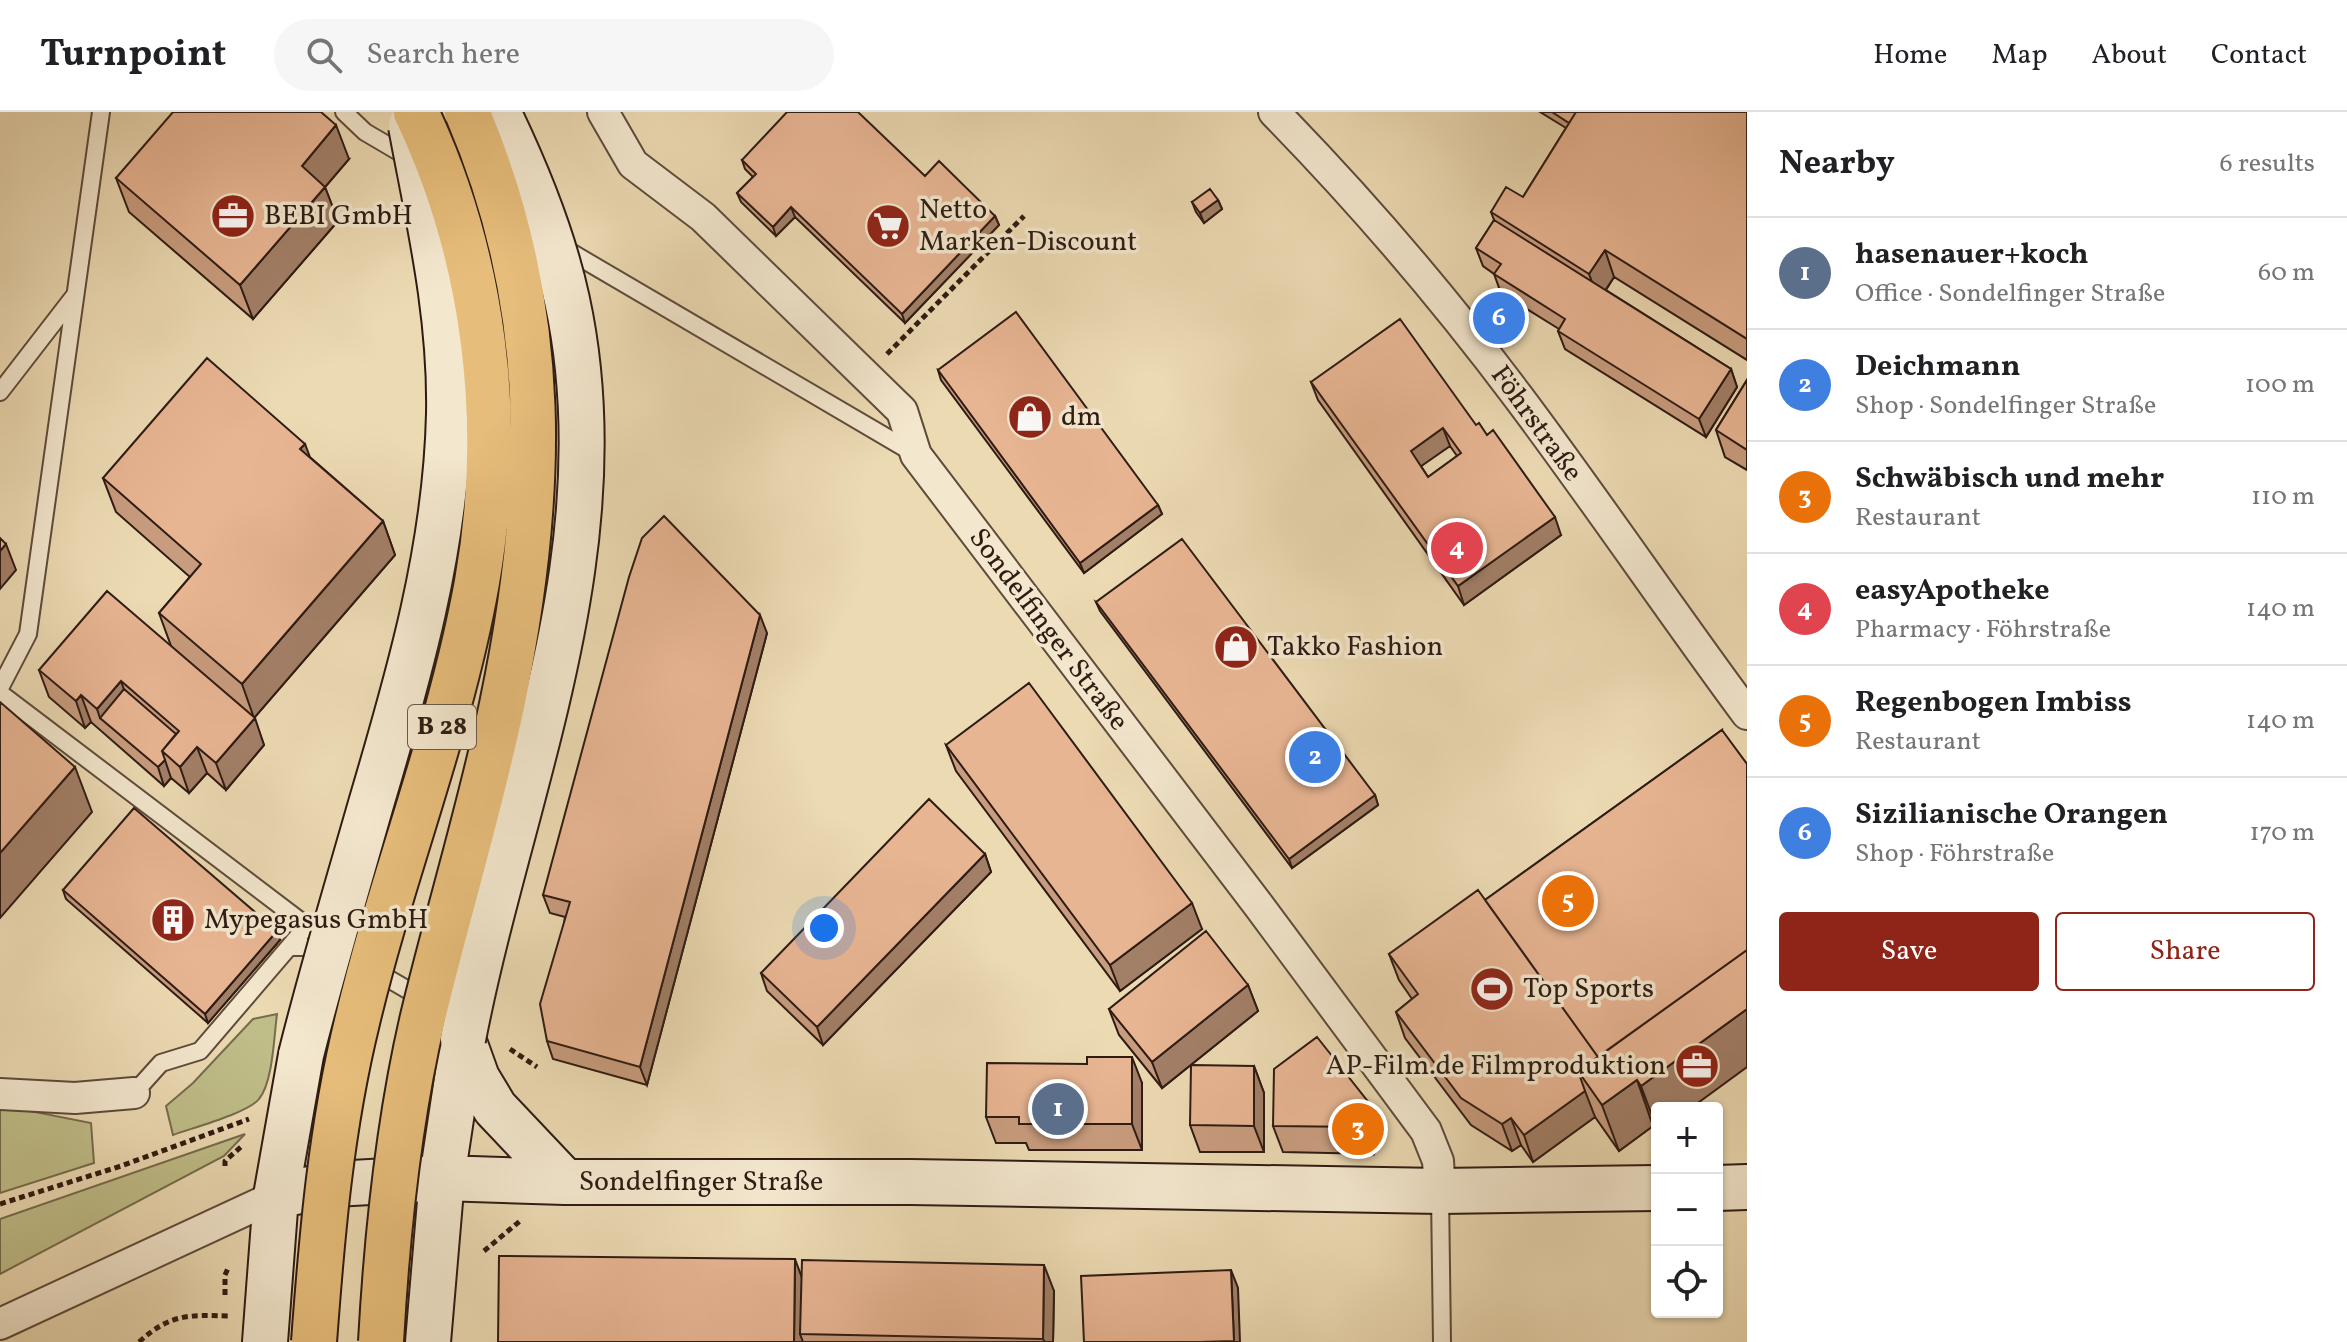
<!DOCTYPE html>
<html lang="en">
<head>
<meta charset="utf-8">
<style>
	body { margin:0; font-family:Vollkorn,serif; background:#f6f6f6; color:#202124 }
	.controls { position:absolute; right:24px; bottom:24px; display:grid; overflow:hidden; border-radius:8px; box-shadow:0 2px 6px #0004 }
	.controls button { width:72px; height:72px; display:grid; place-items:center; padding:0; border:0; border-bottom:2px solid #e0e0e0; background:#fff; color:#202124; font:40px sans-serif }
	.you { position:absolute; left:824px; top:816px; width:28px; height:28px; margin:-20px; border:6px solid #fff; border-radius:50%; background:#1a73e8; box-shadow:0 0 0 12px #1a73e833 }
	.badge { display:grid; place-items:center; width:52px; height:52px; border-radius:50%; background:#8f2418; color:#fff; font-size:26px; font-weight:700 }
	.pin { position:absolute; translate:-50% -50%; border:4px solid #fff; box-shadow:0 2px 8px #0006 }
	.list { margin:0; padding:0; list-style:none }
	h2 { display:flex; justify-content:space-between; align-items:center; height:104px; margin:0; padding:0 32px; font-size:34px }
	h2 small { font-size:26px; font-weight:400; color:#757577 }
	.list li { display:grid; grid-template-columns:52px 1fr auto; gap:24px; align-items:center; box-sizing:border-box; height:112px; padding:0 32px; border-top:2px solid #e0e0e0 }
	.list b { display:block; font-size:30px; white-space:nowrap }
	.list p { margin:0; font-size:26px; white-space:nowrap; color:#757577 }
	.list em { font-size:26px; font-style:normal; color:#757577 }
	.actions { display:flex; gap:16px; padding:24px 32px }
	.actions a { flex:1; padding:18px 0; border:2px solid #8f2418; border-radius:8px; text-align:center; font-size:28px; color:#8f2418 }
	.actions .main { background:#8f2418; color:#fff }
	.icon { flex:none; width:44px; height:44px; fill:none; stroke:currentColor; stroke-width:2; stroke-linecap:round; stroke-linejoin:round }
	.map { position:relative; flex:none; width:1747px; height:1230px; overflow:hidden }
	header { display:flex; align-items:center; gap:48px; box-sizing:border-box; height:112px; padding:0 40px; background:#fff; border-bottom:2px solid #e0e0e0 }
	header strong { font-size:38px }
	nav { display:flex; gap:44px; margin-inline-start:auto; font-size:28px }
	.search { width:560px; height:72px; background:#f6f6f6; display:flex; align-items:center; gap:20px; box-sizing:border-box; padding:0 28px; border-radius:44px; color:#757577; font-size:30px }
	main { display:flex }
	aside { flex:1; background:#fff }
	.map>svg:first-child { display:block }
	.green { fill:#bfbd88; stroke:#766c4e; stroke-width:2 }
	.lines { fill:none; stroke-linecap:round; stroke-linejoin:round }
	.lane-casing { stroke:#5e4b3b; stroke-width:20 }
	.street-casing { stroke:#5e4b3b; stroke-width:34 }
	.secondary-casing { stroke:#2e1b13; stroke-width:48 }
	.path { stroke:#2e1b13; stroke-width:5; stroke-dasharray:6 4; stroke-linecap:butt }
	.lane { stroke:#f3e7ce; stroke-width:16 }
	.street { stroke:#f3e7ce; stroke-width:30 }
	.secondary { stroke:#f3e7ce; stroke-width:44 }
	.secondary-bridge-casing { stroke:#2e1b13; stroke-width:48; stroke-linecap:butt }
	.primary-bridge-casing { stroke:#2e1b13; stroke-width:48; stroke-linecap:butt }
	.secondary-bridge { stroke:#f3e7ce; stroke-width:44 }
	.primary-bridge { stroke:#e6bd7a; stroke-width:44 }
	.wall { fill:#c89c7e; stroke:#2e1b13; stroke-width:2; fill-rule:evenodd }
	.shaded-wall { fill:#a27f67; stroke:#2e1b13; stroke-width:2 }
	.building { fill:#e8b593; stroke:#2e1b13; stroke-width:2; fill-rule:evenodd }
	.labels { text-anchor:middle; dominant-baseline:central; stroke-width:7; stroke-linejoin:round; paint-order:stroke }
	.shield { fill:#f3e7ce; stroke:#69584b; stroke-width:2 }
	.shield-label { font-size:26px; font-weight:bold; fill:#2e1b13 }
	.poi-label { font-size:28px; fill:#2e1b13; stroke:#f3e7ce; text-anchor:start }
	.street-label { font-size:28px; fill:#2e1b13; stroke:#f3e7ce }
</style>
</head>
<body>
<header>
<strong>Turnpoint</strong>
<div class="search"><svg class="icon" aria-label="search" viewBox="0 0 24 24"><circle cx="10" cy="10" r="6"/><path d="M15 15l6 6"/></svg>Search here</div>
<nav><a>Home</a><a>Map</a><a>About</a><a>Contact</a></nav>
</header>
<main>
<div class="map">
<svg width="1747" height="1230" viewBox="0 0 1747 1230">
	<rect width="100%" height="100%" fill="#ecdab3"/>
	<filter id="stains"><feTurbulence type="fractalNoise" baseFrequency=".0025" numOctaves="4"/><feColorMatrix values="0 0 0 0 .2 0 0 0 0 .09 0 0 0 0 .02 0 0 0 .5 -.17"/></filter>
	<radialGradient id="worn" r=".72"><stop offset=".6" stop-color="#630" stop-opacity="0"/><stop offset="1" stop-color="#630" stop-opacity=".3"/></radialGradient>
	<path class="green" d="M277 902C274 924 273 970 259 987 248 1001 192 1016 173 1023L166 994 193 971 253 907Z
		M0 993 91 1011 94 1051 0 1081Z
		M245 1022 224 1044 0 1162V1107Z"/>
	<g class="lines">
		<g class="lane-casing">
			<path id="lane" d="M344 0 365 20 411 47
				M562 135 915 342
				M0 280 75 183
				M0 576 28 522 101 0
				M0 581 307 814 200 939 161 951 134 981
				M289 835H334L425 888
				M1440 1081 1442 1230"/>
		</g>
		<g class="street-casing">
			<path id="street" d="M603 0 633 52 703 105 902 299 916 343 1259 794 1426 1019 1438 1049 1440 1079
				M1274 0C1362 90 1444 186 1519 286 1597 390 1670 498 1747 602
				M0 982 75 986 134 981
				M0 1212 276 1084"/>
		</g>
		<g class="secondary-casing">
			<path id="secondary" d="M463 927 477 966 495 996 565 1070
				M1717 1076 1747 1075
				M276 1084 334 1072 442 1066 565 1070H911L1440 1079 1657 1076
				M265 1230 276 1084 301 943
				M428 1230 442 1066 463 927"/>
		</g>
		<path class="path" d="M887 242 1024 104
			M510 937 537 955
			M225 1054V1049L243 1033
			M0 1092 121 1054 249 1007
			M484 1139 520 1109
			M225 1183V1163L229 1154
			M139 1230C171 1201 189 1203 230 1204"/>
		<use href="#lane" class="lane"/>
		<use href="#street" class="street"/>
		<use href="#secondary" class="secondary"/>
		<g class="secondary-bridge-casing">
			<path id="secondary-bridge" d="M463 927C510 684 622 440 567 188 553 123 527 60 498 0
				M301 943C322 859 347 776 371 692 409 564 446 436 449 302 451 203 429 110 411 14"/>
		</g>
		<g class="primary-bridge-casing">
			<path id="primary-bridge" d="M314 1230C322 1122 331 1016 357 910 392 762 450 620 477 470 505 312 485 145 416 0
				M381 1230C387 1121 398 1012 423 905 448 801 480 698 502 593 545 387 552 198 467 0"/>
		</g>
		<use href="#secondary-bridge" class="secondary-bridge"/>
		<use href="#primary-bridge" class="primary-bridge"/>
	</g>
	<path class="wall" d="M1540 0H1747V248L1614 165 1606 178 1731 257 1737 275 1706 325 1565 237 1558 219 1559 217 1501 181 1494 162 1483 154 1476 136 1494 108 1491 100 1523 85 1566 16Z
		M349 47 325 75 338 109 253 207 129 100 116 66Z
		M742 48 925 64 995 104 999 113 905 211 795 105 776 124 741 90 737 81 753 65 745 57Z
		M1218 88 1222 97 1204 111 1196 100 1192 90Z
		M938 258 1158 393 1162 402 1084 461 941 268Z
		M1747 268V358L1725 345 1716 318Z
		M1311 270 1476 313 1487 323 1561 423 1464 493 1318 288ZM1450 334 1457 344 1428 365 1421 354Z
		M311 346 383 409 395 443 254 606 264 633 226 678 207 661 189 681 171 666 164 674 91 610 85 616 49 585 39 558 171 534 159 501 190 465 116 400 103 366Z
		M1096 490 1375 683 1378 693 1292 756 1100 499Z
		M767 521 647 973 553 947 547 929 565 805 550 801 543 783Z
		M1722 618 1657 996V1018L1653 1014 1619 1039 1595 1005 1533 1050 1521 1033 1512 1039 1471 1013 1405 926 1396 900 1412 887 1399 868 1389 842 1485 788Z
		M946 633 1202 817 1120 879 956 659Z
		M985 742 991 760 823 933 767 879 761 861Z
		M63 778 280 828 208 911 66 787Z
		M1248 873 1258 899 1162 976 1119 923 1109 897Z
		M1254 954 1264 981V1040H1200L1190 1013Z
		M1142 971V1038H1029L1026 1031H996L986 1005Z
		M1373 996 1383 1023 1374 1042 1283 1040 1273 1014Z
		M801 1165 1054 1179 1053 1230H498Z"/>
	<path class="shaded-wall" d="M336 13 349 47 314 88 302 54Z
		M325 75 338 109 253 207 240 173Z
		M1218 88 1222 97 1204 111 1200 101Z
		M791 95 795 105 776 124 773 115Z
		M995 104 999 113 905 211 902 202Z
		M1605 138 1614 165 1599 188 1589 162Z
		M1731 257 1737 275 1706 325 1699 307Z
		M1443 316 1450 334 1417 357 1411 339Z
		M305 332 318 366 300 337Z
		M1158 393 1162 402 1084 461 1080 451Z
		M1555 405 1561 423 1464 493 1458 474Z
		M383 409 395 443 254 606 242 572Z
		M6 432 16 458 0 477V439Z
		M760 503 767 521 647 973 640 955Z
		M121 569 130 595 100 606 97 597Z
		M81 583 91 610 85 616 76 589Z
		M255 606 264 633 226 678 216 651Z
		M197 635 207 661 189 681 180 655Z
		M165 648 171 666 164 674 158 655Z
		M75 655 92 700 0 806V741Z
		M1375 683 1378 693 1292 756 1289 747Z
		M985 742 991 760 823 933 817 915Z
		M1192 791 1202 817 1120 879 1110 853Z
		M277 819 280 828 208 911 205 902Z
		M1248 873 1258 899 1162 976 1152 950Z
		M1747 897V955L1691 996H1657V1017L1641 974Z
		M1132 945 1142 971V1038L1132 1012Z
		M1254 954 1264 981V1040L1254 1014Z
		M1637 968 1653 1014 1619 1039 1602 993Z
		M1585 979 1595 1005 1533 1050 1524 1023Z
		M1373 996 1383 1023 1374 1042 1364 1015Z
		M1511 1006 1521 1033 1512 1039 1502 1012Z
		M795 1147 805 1174 800 1222 803 1230H794Z
		M1044 1153 1054 1179 1053 1230H1045L1043 1227Z
		M1231 1158 1238 1176 1240 1230H1235L1234 1229Z"/>
	<path class="building" d="M173 0H321L336 13 302 54 325 75 240 173 116 66Z
		M787 0H858L925 64 939 49 995 104 902 202 791 95 773 115 737 81 756 62 742 48Z
		M1552 0H1576L1569 11Z
		M1576 0H1747V227L1605 138 1589 162 1491 100 1506 75 1523 85Z
		M1210 77 1218 88 1200 101 1192 90Z
		M1494 108 1731 257 1699 307 1558 219 1565 207 1494 162 1501 152 1476 136Z
		M1016 200 1158 393 1080 451 938 258Z
		M1400 207 1476 313 1479 311 1487 323 1493 318 1555 405 1458 474 1311 270ZM1443 316 1461 341 1428 365 1411 339Z
		M207 246 305 332 300 337 383 409 242 572 159 501 201 452 103 366Z
		M1747 268V338L1716 318Z
		M664 404 760 503 640 955 547 929 540 892 570 790 543 783 629 465 642 426Z
		M0 426 6 432 0 439Z
		M1182 427 1375 683 1289 747 1096 490Z
		M107 479 255 606 216 651 197 635 180 655 162 639 179 619 121 569 97 597 81 583 76 589 39 558Z
		M1029 571 1192 791 1110 853 946 633Z
		M124 577 176 622 162 639 165 648 158 655 100 606Z
		M0 590 75 655 0 741Z
		M1722 618 1747 652V838L1598 945 1485 788Z
		M929 687 985 742 817 915 761 861Z
		M134 696 277 819 205 902 63 778Z
		M1478 778 1598 945 1578 959 1585 979 1524 1023 1511 1006 1502 1012 1461 986 1396 900 1418 882 1389 842Z
		M1206 819 1248 873 1152 950 1109 897Z
		M1747 838V897L1641 974 1637 968 1602 993 1578 959Z
		M1317 925 1373 996 1364 1015 1273 1014 1274 957Z
		M1087 945H1132V1012H1019V1005H986L987 951 1087 952Z
		M1191 953 1254 954V1014L1190 1013Z
		M499 1144 795 1147 794 1230H498Z
		M802 1148 1044 1153 1043 1227 800 1222Z
		M1231 1158 1234 1229 1199 1230H1084L1081 1164Z"/>
	<defs>
		<g id="office-disc" transform="scale(2.3)"><circle r="9.5" fill="#8f2418" stroke="#f3e7ce"/><path d="M-6-3h4V-5.5h4V-3h4V5H-6ZM-1-4.5V-3h2v-1.5ZM-6 0V1H6V0Z" fill="#fff"/></g>
		<g id="supermarket-disc" transform="scale(2.3)"><circle r="9.5" fill="#8f2418" stroke="#f3e7ce"/><path d="M-6-5.5h2.5l.6 2H6L4.5 2H-2.5L-4.4-4H-6ZM-1.5 3.2a1.3 1.3 0 1 0 .1 0ZM3 3.2a1.3 1.3 0 1 0 .1 0Z" fill="#fff"/></g>
		<g id="shop-disc" transform="scale(2.3)"><circle r="9.5" fill="#8f2418" stroke="#f3e7ce"/><path d="M-5-2.5h2.3a2.7 3.5 0 0 1 5.4 0H5L5.5 6h-11ZM-1.5-2.5h3a1.5 2.3 0 0 0-3 0Z" fill="#fff"/></g>
		<g id="building-disc" transform="scale(2.3)"><circle r="9.5" fill="#8f2418" stroke="#f3e7ce"/><path d="M-4-6H4V6H1V3H-1V6H-4ZM-2.5-4.3h1.7v1.8h-1.7ZM.8-4.3h1.7v1.8H.8ZM-2.5-1h1.7V.8h-1.7ZM.8-1h1.7V.8H.8Z" fill="#fff"/></g>
		<g id="stadium-disc" transform="scale(2.3)"><circle r="9.5" fill="#8f2418" stroke="#f3e7ce"/><path d="M0-5a6.5 5 0 1 0 0 10a6.5 5 0 1 0 0-10ZM-3.5-1.8h7v3.6h-7Z" fill="#fff"/></g>
	</defs>
	<g fill-rule="evenodd">
		<use href="#office-disc" x="233" y="104"/>
		<use href="#supermarket-disc" x="888" y="114"/>
		<use href="#shop-disc" x="1030" y="305"/>
		<use href="#shop-disc" x="1236" y="535"/>
		<use href="#building-disc" x="173" y="808"/>
		<use href="#stadium-disc" x="1492" y="877"/>
		<use href="#office-disc" x="1697" y="954"/>
	</g>
	<g class="labels">
		<rect class="shield" x="408" y="593" width="68" height="44" rx="6"/>
		<g class="shield-label">
			<text x="442" y="615">B 28</text>
		</g>
		<g class="poi-label">
			<text x="919" y="98">Netto<tspan x="919" dy="32">Marken-Discount</tspan></text>
			<text x="264" y="104">BEBI GmbH</text>
			<text x="1061" y="305">dm</text>
			<text x="1267" y="535">Takko Fashion</text>
			<text x="204" y="808">Mypegasus GmbH</text>
			<text x="1523" y="877">Top Sports</text>
			<text x="1666" y="954" text-anchor="end">AP-Film.de Filmproduktion</text>
		</g>
		<g class="street-label">
			<text transform="translate(1536 312) rotate(54)">Föhrstraße</text>
			<text transform="translate(1048 518) rotate(53)">Sondelfinger Straße</text>
			<text x="701" y="1070">Sondelfinger Straße</text>
		</g>
	</g>
	<rect width="100%" height="100%" filter="url(#stains)"/>
	<rect width="100%" height="100%" fill="url(#worn)"/>
</svg>
<div class="controls">
<button>+</button>
<button>−</button>
<button><svg class="icon" aria-label="locate" viewBox="0 0 24 24"><circle cx="12" cy="12" r="6"/><path d="M12 2v4M12 18v4M2 12h4M18 12h4"/></svg></button>
</div>
<div class="you"></div>
<div class="pin badge" style="left:1058px;top:997px;background:#5c6f8a">1</div>
<div class="pin badge" style="left:1315px;top:645px;background:#3f7fe0">2</div>
<div class="pin badge" style="left:1358px;top:1017px;background:#e8710a">3</div>
<div class="pin badge" style="left:1457px;top:436px;background:#e0444e">4</div>
<div class="pin badge" style="left:1568px;top:789px;background:#e8710a">5</div>
<div class="pin badge" style="left:1499px;top:206px;background:#3f7fe0">6</div>
</div>
<aside>
<h2>Nearby<small>6 results</small></h2>
<ul class="list">
<li><span class="badge" style="background:#5c6f8a">1</span><div><b>hasenauer+koch</b><p>Office · Sondelfinger Straße</p></div><em>60 m</em></li>
<li><span class="badge" style="background:#3f7fe0">2</span><div><b>Deichmann</b><p>Shop · Sondelfinger Straße</p></div><em>100 m</em></li>
<li><span class="badge" style="background:#e8710a">3</span><div><b>Schwäbisch und mehr</b><p>Restaurant</p></div><em>110 m</em></li>
<li><span class="badge" style="background:#e0444e">4</span><div><b>easyApotheke</b><p>Pharmacy · Föhrstraße</p></div><em>140 m</em></li>
<li><span class="badge" style="background:#e8710a">5</span><div><b>Regenbogen Imbiss</b><p>Restaurant</p></div><em>140 m</em></li>
<li><span class="badge" style="background:#3f7fe0">6</span><div><b>Sizilianische Orangen</b><p>Shop · Föhrstraße</p></div><em>170 m</em></li>
</ul>
<div class="actions"><a class="main">Save</a><a>Share</a></div>
</aside>
</main>
</body>
</html>
